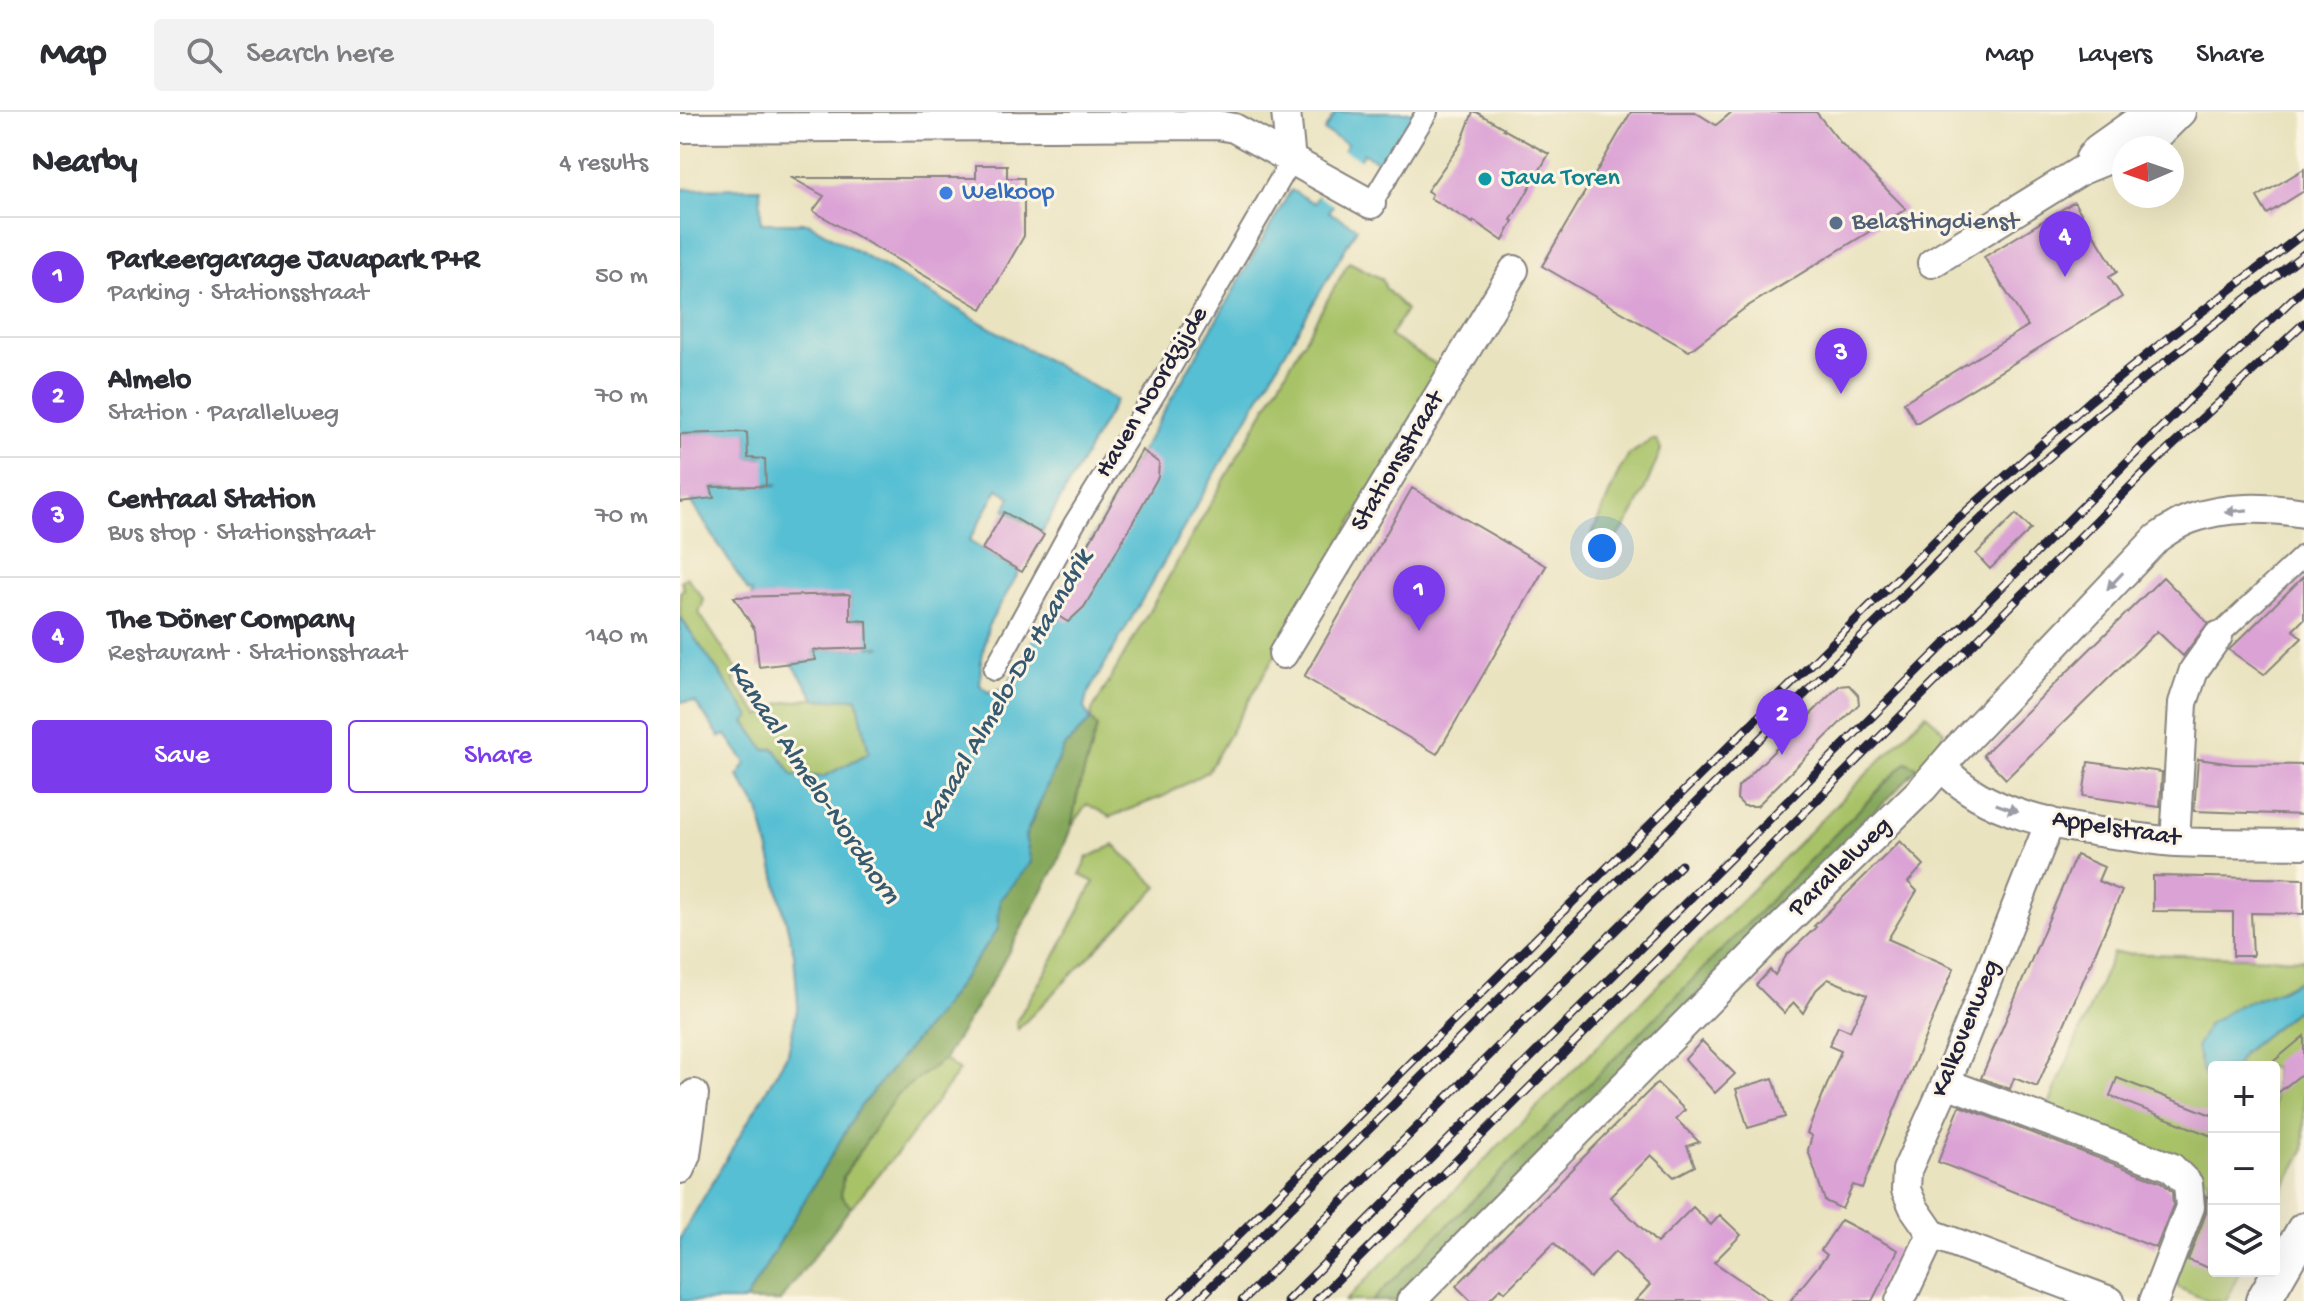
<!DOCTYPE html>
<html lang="en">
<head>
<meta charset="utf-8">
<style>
	body { margin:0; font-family:"Gochi Hand",sans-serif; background:#f2f2f3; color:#2b2b33 }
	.controls { position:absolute; right:24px; bottom:24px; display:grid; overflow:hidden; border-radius:8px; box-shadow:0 8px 32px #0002 }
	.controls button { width:72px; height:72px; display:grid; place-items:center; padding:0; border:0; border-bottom:2px solid #e1e1e2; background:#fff; color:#2b2b33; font:40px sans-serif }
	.compass { position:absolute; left:1432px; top:24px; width:72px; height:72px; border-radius:50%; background:#fff; box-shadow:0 8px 32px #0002; rotate:268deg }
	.you { position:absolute; left:922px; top:436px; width:28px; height:28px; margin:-20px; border:6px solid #fff; border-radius:50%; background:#1a73e8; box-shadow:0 0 0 12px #1a73e833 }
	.badge { display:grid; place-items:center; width:52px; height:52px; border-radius:50%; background:#7c3aed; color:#fff; font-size:26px; font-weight:700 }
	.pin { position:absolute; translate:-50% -66px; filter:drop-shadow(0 2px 4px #0008) }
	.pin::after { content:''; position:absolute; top:42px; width:28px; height:24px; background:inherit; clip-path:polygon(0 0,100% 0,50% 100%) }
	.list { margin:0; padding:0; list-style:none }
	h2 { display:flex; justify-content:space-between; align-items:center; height:104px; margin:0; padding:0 32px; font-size:34px }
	h2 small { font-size:26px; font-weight:400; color:#7c7c81 }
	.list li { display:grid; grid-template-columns:52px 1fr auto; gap:24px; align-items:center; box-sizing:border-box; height:120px; padding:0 32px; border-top:2px solid #e1e1e2 }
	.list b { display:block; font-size:30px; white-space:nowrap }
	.list p { margin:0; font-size:26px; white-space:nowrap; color:#7c7c81 }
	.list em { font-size:26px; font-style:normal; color:#7c7c81 }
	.actions { display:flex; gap:16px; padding:24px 32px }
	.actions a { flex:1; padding:18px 0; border:2px solid #7c3aed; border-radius:8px; text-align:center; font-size:28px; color:#7c3aed }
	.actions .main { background:#7c3aed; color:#fff }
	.icon { flex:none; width:44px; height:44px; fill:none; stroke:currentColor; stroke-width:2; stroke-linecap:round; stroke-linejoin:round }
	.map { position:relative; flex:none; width:1624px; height:1189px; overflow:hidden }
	header { display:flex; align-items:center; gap:48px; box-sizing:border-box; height:112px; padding:0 40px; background:#fff; border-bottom:2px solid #e1e1e2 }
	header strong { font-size:38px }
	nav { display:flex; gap:44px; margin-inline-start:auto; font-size:28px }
	.search { width:560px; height:72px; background:#f2f2f3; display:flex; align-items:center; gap:20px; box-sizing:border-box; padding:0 28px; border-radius:8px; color:#7c7c81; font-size:30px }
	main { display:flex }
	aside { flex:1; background:#fff }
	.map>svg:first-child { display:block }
	.green { fill:#a8c268; stroke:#657252; stroke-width:2 }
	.forest { fill:#86a85c; stroke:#54654c; stroke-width:2 }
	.water { fill:#56bfd3; stroke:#3c7087; stroke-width:2 }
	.pier { fill:#eae3c0 }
	.building { fill:#dba3d5 }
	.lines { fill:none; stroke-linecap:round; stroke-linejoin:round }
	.pedestrian-casing { stroke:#86827e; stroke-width:24 }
	.minor-casing { stroke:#86827e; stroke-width:32 }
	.tertiary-casing { stroke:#86827e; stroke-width:38 }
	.pedestrian { stroke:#fff; stroke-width:20 }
	.minor { stroke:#fff; stroke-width:28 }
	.tertiary { stroke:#fff; stroke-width:34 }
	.rail-casing { stroke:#22223b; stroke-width:9 }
	.rail { stroke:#fcf5e5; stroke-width:6; stroke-dasharray:18; stroke-linecap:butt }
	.oneway { fill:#9c9ca7 }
	.culture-dot { fill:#0f9aa8; stroke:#fcf5e5; stroke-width:3 }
	.shop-dot { fill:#3f7fe0; stroke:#fcf5e5; stroke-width:3 }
	.service-dot { fill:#5c6f8a; stroke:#fcf5e5; stroke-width:3 }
	.labels { text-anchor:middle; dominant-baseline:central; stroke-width:6; stroke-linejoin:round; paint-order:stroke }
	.culture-label { font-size:26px; fill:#0d838f; stroke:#fcf5e5; text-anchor:start }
	.shop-label { font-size:26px; fill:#366cbe; stroke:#fcf5e5; text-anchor:start }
	.service-label { font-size:26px; fill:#4e5e75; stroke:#fcf5e5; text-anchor:start }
	.street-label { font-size:26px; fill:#22223b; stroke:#fcf5e5 }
	.water-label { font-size:28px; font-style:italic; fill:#345970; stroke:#fcf5e5 }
</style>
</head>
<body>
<header>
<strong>Map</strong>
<div class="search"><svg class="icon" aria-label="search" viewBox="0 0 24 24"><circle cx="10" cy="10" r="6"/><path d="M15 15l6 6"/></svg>Search here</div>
<nav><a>Map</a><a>Layers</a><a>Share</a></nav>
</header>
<main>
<aside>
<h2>Nearby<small>4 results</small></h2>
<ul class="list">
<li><span class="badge">1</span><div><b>Parkeergarage Javapark P+R</b><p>Parking · Stationsstraat</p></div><em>50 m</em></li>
<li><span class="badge">2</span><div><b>Almelo</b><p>Station · Parallelweg</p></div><em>70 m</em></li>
<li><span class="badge">3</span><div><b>Centraal Station</b><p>Bus stop · Stationsstraat</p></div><em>70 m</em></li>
<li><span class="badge">4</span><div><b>The Döner Company</b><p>Restaurant · Stationsstraat</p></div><em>140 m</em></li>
</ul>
<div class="actions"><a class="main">Save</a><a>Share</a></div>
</aside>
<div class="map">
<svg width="1624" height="1189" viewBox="0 0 1624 1189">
	<rect width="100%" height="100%" fill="#fcf5e5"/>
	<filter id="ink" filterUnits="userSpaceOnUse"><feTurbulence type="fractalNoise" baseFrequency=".0125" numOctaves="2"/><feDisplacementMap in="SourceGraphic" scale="16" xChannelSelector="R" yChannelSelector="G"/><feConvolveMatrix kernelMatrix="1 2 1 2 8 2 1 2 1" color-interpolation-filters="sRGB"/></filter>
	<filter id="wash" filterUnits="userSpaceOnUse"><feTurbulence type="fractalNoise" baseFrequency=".006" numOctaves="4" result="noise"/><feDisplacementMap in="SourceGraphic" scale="32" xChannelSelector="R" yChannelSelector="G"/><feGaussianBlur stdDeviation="1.8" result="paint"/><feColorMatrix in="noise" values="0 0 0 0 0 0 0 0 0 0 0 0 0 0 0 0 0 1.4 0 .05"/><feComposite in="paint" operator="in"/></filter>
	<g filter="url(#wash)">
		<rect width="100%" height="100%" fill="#eae3c0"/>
		<path class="green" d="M669 150 702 167 706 177 726 198 710 224 762 256 528 659 484 684 430 705 407 692 391 716 397 684 417 616 411 608 412 599Z
			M971 328H977L981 338C968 367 951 424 921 436 914 432 911 429 913 420L940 357 949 343Z
			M7 465 24 488 19 501 57 558 54 570 80 604 101 591 138 586H177L189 641 143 665 113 663 94 636 85 639 65 609 70 605 0 505V480L4 477 1 469Z
			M1246 602 1264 619 1256 639 1238 656 1226 650 976 905 692 1189H665Z
			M434 733 478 775 338 917 336 910 378 839 414 770 400 763 407 746Z
			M1433 841 1624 847V866L1601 878 1557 894 1527 968 1534 972V1159H1560L1546 1189H1528L1499 1176 1496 1169 1528 1067 1368 995Z
			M1624 892V1038L1594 1095V955H1555L1563 941Z
			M264 947 279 959 223 1034 171 1095 161 1084 163 1065 217 981Z"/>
		<path class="forest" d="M411 608 417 615 397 684 391 716 376 754 318 859 264 947 217 982 163 1065 161 1084 171 1095 100 1189H65L180 995 261 897 318 817 320 788 351 750 345 725 384 635Z
			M1226 650 1238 656 717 1189H692L976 905Z"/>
		<path class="water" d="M656 0H737L706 54 683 41 649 100 677 116 407 583 404 596 411 608 384 635 345 724 351 750 320 788 318 817 261 897 180 995 65 1189H0V1126L108 941 118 893 114 842 79 698 58 664 66 651 46 623 40 625 15 590H0V505L70 605 65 610 85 638 94 636 113 663 143 665 189 641 177 586 136 588 112 551 136 548 134 538 202 535H188L184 508H170V484L71 485 72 479H68L11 389 33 384 31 375 99 373 85 372 82 346H68L67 321 0 322V77L80 76 81 111H128L436 288 362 420 325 398 331 385 318 377 289 429 339 460 308 514 301 551 300 573 308 580 325 577 611 78 634 91 667 32 644 19Z
			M1624 866V892L1563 941 1555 955H1534V972L1527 968 1522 958 1516 936 1529 912 1557 894 1601 878Z"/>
		<path class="pier" d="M660 37 682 48 655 94 635 82Z"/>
		<g id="blocks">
			<path class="building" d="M793 0H796L824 16 823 17 869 42 831 108 833 109 823 129 794 109 793 111 750 86 752 82 747 79 781 31Z
				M951 0H1015L1036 13 1052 0H1136L1160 30 1226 97 1065 196 1009 239 862 154Z
				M296 53H327V66H344V124L302 197 133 99 144 84 112 66H296Z
				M1624 57V79L1587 102 1577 85Z
				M1394 90 1437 160 1429 165 1442 185 1236 311 1224 290 1348 214 1304 145Z
				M65 320 67 321 68 346 85 347 86 374 31 375 34 386 0 390V322Z
				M462 338 479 351 478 365 422 465 404 495 388 510 370 499Z
				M732 376 866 454 757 642 624 565Z
				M324 400 364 423 342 460 302 437Z
				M1336 402 1351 417 1310 457 1296 442Z
				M1624 464V507L1613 518 1622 526 1584 563 1549 538Z
				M1483 465 1528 511 1503 544 1477 519 1326 667 1303 643Z
				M167 482 170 483V508L187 509 188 536 133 538 136 548 79 555 75 518 54 485Z
				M1169 573 1178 583 1179 592 1077 694H1064L1057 687 1058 675 1159 574Z
				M1518 647 1553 652 1624 653V703L1514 699Z
				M1408 650 1482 660 1480 695 1403 684Z
				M1220 729 1244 753 1228 770 1237 779 1208 827 1274 856 1182 1076 1173 1073 1162 1097 1145 1089 1128 1038 1132 1024 1127 1021 1161 939 1149 934 1158 914 1170 919 1187 883 1148 867 1136 878 1123 901 1114 891 1104 901 1076 873 1090 858 1095 863 1106 844 1136 815 1134 814Z
				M1396 743 1424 755 1418 769 1442 779 1357 975 1334 966 1330 977 1301 966Z
				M1473 764 1624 767V802L1571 801 1573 844H1553V800L1473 799Z
				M1624 924V960L1594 984V949Z
				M1022 929 1055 962 1035 981 1005 947Z
				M1093 966 1105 1005 1068 1016 1056 977Z
				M1437 966 1534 1004V1025L1430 984Z
				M977 971 1005 998 996 1007 1019 1030 1007 1034 1015 1054 994 1065 971 1043 930 1085 977 1131 1013 1095 1031 1113 1040 1103 1061 1123 1034 1150 1091 1189H955L970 1173 935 1140 910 1166 874 1131 825 1180 821 1176 808 1189H791L776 1174Z
				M1280 994 1482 1070 1492 1080 1493 1093 1476 1136 1258 1050Z
				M1526 1084 1534 1087V1158L1508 1148 1526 1101Z
				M1161 1108 1218 1138 1192 1189H1110L1147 1143 1141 1138Z"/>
		</g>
	</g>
	<g filter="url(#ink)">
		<use href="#blocks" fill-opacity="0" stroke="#86827e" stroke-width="2"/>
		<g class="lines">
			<g class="pedestrian-casing">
				<path id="pedestrian" d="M691 92 747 0
					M1538 524 1624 443
					M314 558 394 412 482 270 611 49"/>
			</g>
			<g class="minor-casing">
				<path id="minor" d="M606 0 611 49
					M0 16 538 13 554 16 691 92
					M1453 36 1481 20 1501 0
					M1410 46 1417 37 1469 0
					M1252 151 1402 58 1444 41
					M603 542 834 158
					M1262 655C1307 705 1385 715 1447 724 1463 726 1480 729 1496 730 1538 732 1581 731 1624 732
					M1495 730 1503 591 1514 558 1538 524
					M1266 971 1491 1055 1508 1072 1510 1095 1474 1189
					M0 1057 6 1043 14 982
					M1252 1122 1234 1096 1226 1078 1227 1058 1266 971 1370 710
					M1252 1122 1430 1189
					M731 1189 1086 830 1243 676 1274 640 1477 426C1487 419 1498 411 1510 407 1544 394 1588 395 1624 401
					M1220 1189 1252 1122"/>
			</g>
			<g class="tertiary-casing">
				<path id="tertiary" d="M1583 1189 1624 1118"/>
			</g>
			<use href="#pedestrian" class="pedestrian"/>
			<use href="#minor" class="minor"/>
			<use href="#tertiary" class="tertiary"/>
			<g class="rail-casing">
				<path id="rail" d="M492 1189 1272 412 1410 289 1489 225 1624 121
					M517 1189 1285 422 1348 363 1420 301 1624 142
					M562 1189 1001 753
					M607 1189 1550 247 1624 176
					M636 1189 1474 351 1624 211"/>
			</g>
			<use href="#rail" class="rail"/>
		</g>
		<defs><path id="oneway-solid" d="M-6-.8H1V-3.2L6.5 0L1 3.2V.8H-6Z" transform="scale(2)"/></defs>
		<g class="oneway">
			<use href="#oneway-solid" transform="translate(1556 399) rotate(175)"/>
			<use href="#oneway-solid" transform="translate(1435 469) rotate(133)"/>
			<use href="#oneway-solid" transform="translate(1327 696) rotate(20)"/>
		</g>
	</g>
	<circle class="culture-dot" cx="805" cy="67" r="8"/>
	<circle class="shop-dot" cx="266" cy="81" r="8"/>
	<circle class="service-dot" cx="1156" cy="111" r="8"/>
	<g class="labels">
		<g class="culture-label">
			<text x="821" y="67">Java Toren</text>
		</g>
		<g class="shop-label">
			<text x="282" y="81">Welkoop</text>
		</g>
		<g class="service-label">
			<text x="1172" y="111">Belastingdienst</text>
		</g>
		<g class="street-label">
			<text transform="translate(473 281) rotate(-59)">Haven Noordzijde</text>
			<text transform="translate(719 350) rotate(-59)">Stationsstraat</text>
			<text transform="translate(1436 718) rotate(9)">Appelstraat</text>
			<text transform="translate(1161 756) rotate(-44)">Parallelweg</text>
			<text transform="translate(1287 917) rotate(-68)">Kalkovenweg</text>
		</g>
		<g class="water-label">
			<text transform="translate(327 579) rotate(-60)">Kanaal Almelo-De Haandrik</text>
			<text transform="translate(132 671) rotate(56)">Kanaal Almelo-Nordhorn</text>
		</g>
	</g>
</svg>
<div class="controls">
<button>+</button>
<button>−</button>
<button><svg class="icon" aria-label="layers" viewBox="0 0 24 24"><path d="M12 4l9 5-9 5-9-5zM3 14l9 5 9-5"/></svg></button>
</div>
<svg class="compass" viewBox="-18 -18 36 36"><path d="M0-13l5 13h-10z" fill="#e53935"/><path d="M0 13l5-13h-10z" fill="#7c7c81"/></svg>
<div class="you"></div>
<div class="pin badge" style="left:739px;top:519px">1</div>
<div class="pin badge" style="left:1102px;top:643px">2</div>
<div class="pin badge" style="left:1161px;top:282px">3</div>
<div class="pin badge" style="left:1385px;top:165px">4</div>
</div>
</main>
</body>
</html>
